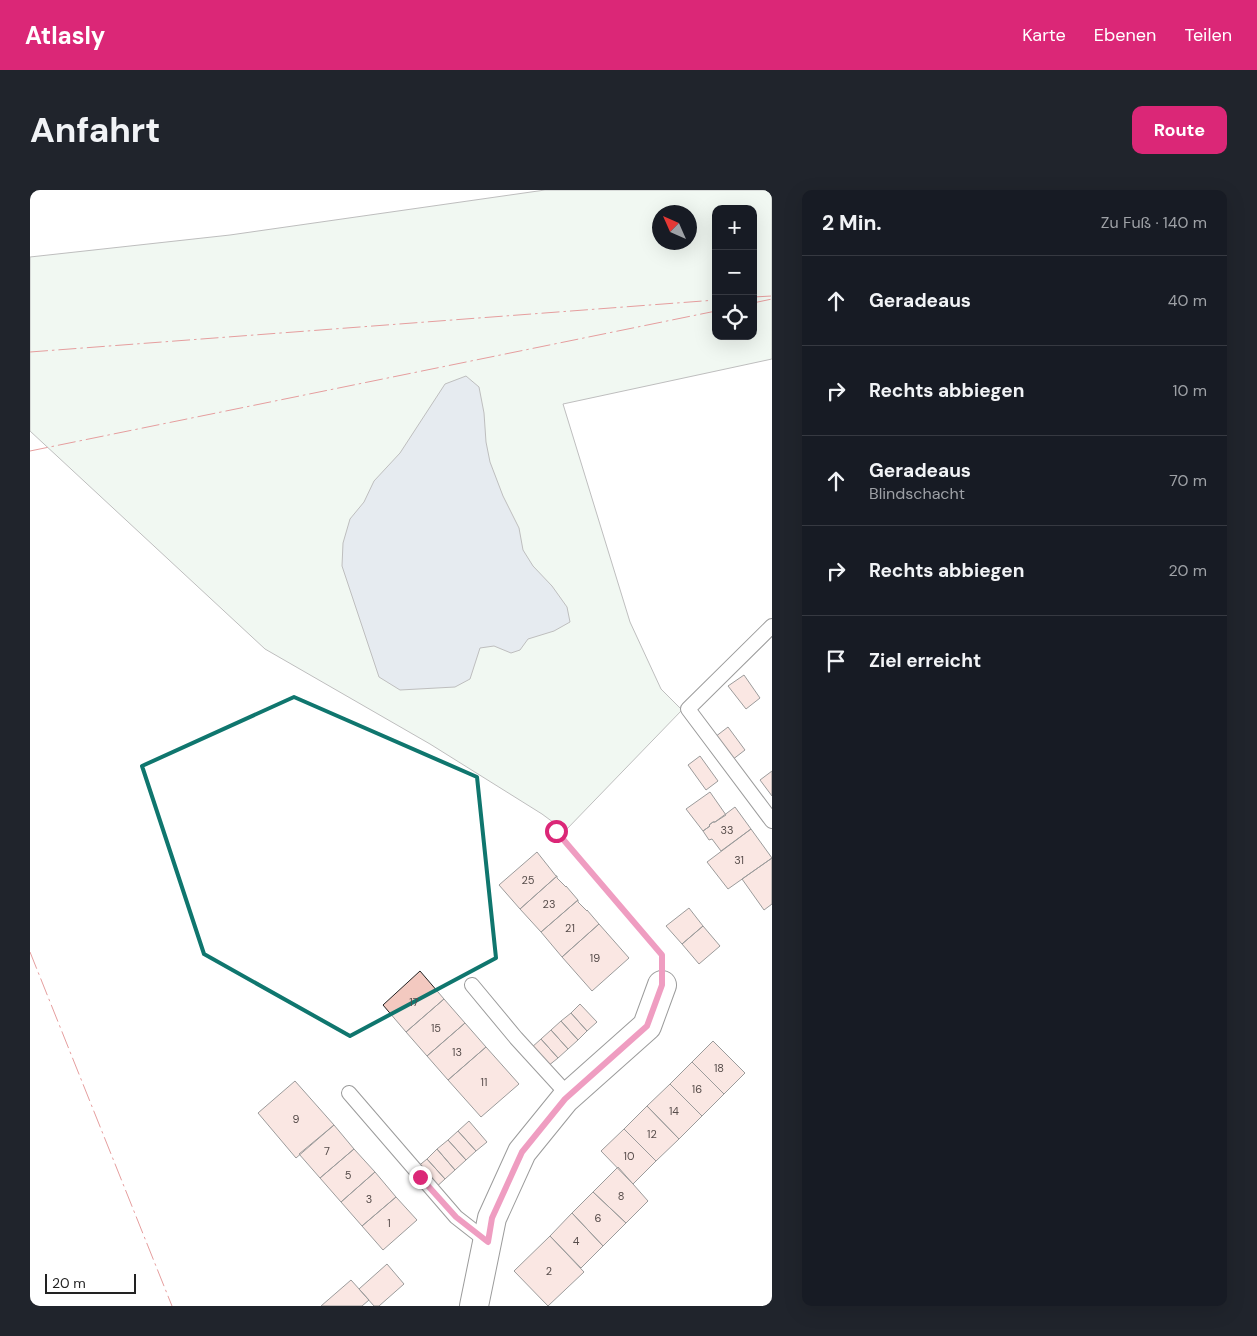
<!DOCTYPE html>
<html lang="de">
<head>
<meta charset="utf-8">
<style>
	body { margin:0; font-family:"DM Sans",sans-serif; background:#20242c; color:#f1f3f6 }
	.controls { position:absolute; right:15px; top:15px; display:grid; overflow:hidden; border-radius:10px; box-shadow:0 5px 20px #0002 }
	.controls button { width:45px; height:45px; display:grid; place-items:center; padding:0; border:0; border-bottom:1px solid #363941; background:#171b24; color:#f1f3f6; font:25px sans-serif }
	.compass { position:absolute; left:622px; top:15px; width:45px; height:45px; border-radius:50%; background:#171b24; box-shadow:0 5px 20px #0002; rotate:315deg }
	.scale { position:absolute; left:15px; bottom:12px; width:91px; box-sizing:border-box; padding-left:5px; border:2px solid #222; border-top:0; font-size:14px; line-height:18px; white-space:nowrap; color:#222; -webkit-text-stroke:4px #fff; paint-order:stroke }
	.stop { position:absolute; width:15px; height:15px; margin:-11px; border:4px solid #db2777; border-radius:50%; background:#fff }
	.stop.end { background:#db2777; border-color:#fff; box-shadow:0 1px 5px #0008 }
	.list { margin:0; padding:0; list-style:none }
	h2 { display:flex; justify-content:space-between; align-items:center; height:65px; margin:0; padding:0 20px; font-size:21px }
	h2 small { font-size:16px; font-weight:400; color:#9ea1a6 }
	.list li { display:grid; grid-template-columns:32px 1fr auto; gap:15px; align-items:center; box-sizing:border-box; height:90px; padding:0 20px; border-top:1px solid #363941 }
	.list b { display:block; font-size:19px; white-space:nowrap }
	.list p { margin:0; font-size:16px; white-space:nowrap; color:#9ea1a6 }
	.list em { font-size:16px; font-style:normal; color:#9ea1a6 }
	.icon { flex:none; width:28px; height:28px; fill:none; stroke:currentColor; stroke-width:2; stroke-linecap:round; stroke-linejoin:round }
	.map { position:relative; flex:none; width:742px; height:1116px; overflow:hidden; border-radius:10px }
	header { display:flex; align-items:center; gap:30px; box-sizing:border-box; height:70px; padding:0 25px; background:#db2777; color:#fff }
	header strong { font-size:24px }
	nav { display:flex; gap:28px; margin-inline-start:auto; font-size:18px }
	.intro { display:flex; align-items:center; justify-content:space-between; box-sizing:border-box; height:120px; padding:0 30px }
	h1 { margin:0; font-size:35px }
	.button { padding:12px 22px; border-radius:10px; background:#db2777; color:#fff; font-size:18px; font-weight:700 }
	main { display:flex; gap:30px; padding:0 30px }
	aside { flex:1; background:#171b24; border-radius:10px; box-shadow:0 5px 20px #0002 }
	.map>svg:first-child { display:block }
	.green { fill:#e0efe3; stroke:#6f6f6f; fill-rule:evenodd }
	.water { fill:#c7d3dd; stroke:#6f6f6f }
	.building { fill:#f3c9c0; stroke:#222 }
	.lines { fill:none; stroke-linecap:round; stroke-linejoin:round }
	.service-casing { stroke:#222; stroke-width:16 }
	.minor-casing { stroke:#222; stroke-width:30 }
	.path { stroke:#646464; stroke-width:3; stroke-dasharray:4 2.5; stroke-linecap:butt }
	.service { stroke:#fff; stroke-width:14 }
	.minor { stroke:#fff; stroke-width:28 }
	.power { stroke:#c62828; stroke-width:1; stroke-dasharray:18 4 2.5 4; stroke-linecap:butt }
	.route { stroke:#db2777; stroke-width:6 }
	.marked { fill:none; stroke:#0f766e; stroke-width:4; stroke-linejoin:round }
	.labels { text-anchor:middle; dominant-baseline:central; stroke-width:4; stroke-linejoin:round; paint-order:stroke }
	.number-label { font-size:11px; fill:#564c4a }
</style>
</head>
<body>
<header>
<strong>Atlasly</strong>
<nav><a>Karte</a><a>Ebenen</a><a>Teilen</a></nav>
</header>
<div class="intro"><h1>Anfahrt</h1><a class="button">Route</a></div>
<main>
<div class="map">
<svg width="742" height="1116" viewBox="0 0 742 1116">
	<rect width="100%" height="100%" fill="#fff"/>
	<path class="green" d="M515 0H742V169L533 214 600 432 631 499 652 520 535 641 512 624 400 554 235 459 0 241V67L200 45ZM686 19H723V146H686ZM630 22H660V52H630Z"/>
	<path class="water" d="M436 186 449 197 454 223 456 252 460 272 473 306 489 338 493 360 503 376 522 396 537 417 540 432 524 441 498 449 490 460 481 463 464 456 450 458 440 489 425 497 370 500 349 487 312 376 313 353 320 329 334 312 344 291 370 263 415 194Z"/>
	<path class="building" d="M714 485 730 508 716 519 698 496Z
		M698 537 715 560 702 570 685 547Z
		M670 566 688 591 676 600 658 575Z
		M742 581V606L730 590Z
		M680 602 696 625 685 632H683L679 635 680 636 673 641 656 619Z
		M705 617 721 639 691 661 682 649 679 650 673 641 680 636 679 635 683 632H685Z
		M721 639 742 668 698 699 677 672Z
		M507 662 526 686H527L490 719 469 695Z
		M742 668V714L734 720 712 689Z
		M527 686V688L536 697V696L548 710 511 742 490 719Z
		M548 710V712L557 721V720L569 734 532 767 511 742Z
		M659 718 673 736 652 754 636 736Z
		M569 734 599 768 562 801 532 767Z
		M673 736 690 756 669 774 652 754Z
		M390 781 414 809 376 842 353 815Z
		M414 809 435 833 397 866 376 842Z
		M550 814 567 832 557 841 541 823Z
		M541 823 557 841 548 850 531 831Z
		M531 831 548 850 538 859 521 840Z
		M435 833 456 857 418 890 397 866Z
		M521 840 538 859 528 868 511 849Z
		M511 849 528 868 518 876 501 858Z
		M683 851 715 883 694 904 662 872Z
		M456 857 489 894 451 927 418 890Z
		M662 872 694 904 672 926 640 894Z
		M265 891 304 935 266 968 228 923Z
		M640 894 672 926 649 949 617 916Z
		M617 916 649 949 626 971 594 939Z
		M439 931 457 952 446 961 428 941Z
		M304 935 324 959 290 988 269 964Z
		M594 939 626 971 603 994 571 961Z
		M428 941 446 961 436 970 418 950Z
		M418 950 436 970 425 980 407 959Z
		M324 959 345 982 311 1012 290 988Z
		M407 959 425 980 415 989 397 969Z
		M397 969 415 989 404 999 386 978Z
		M588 977 618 1011 596 1033 563 1002Z
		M345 982 366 1007 332 1036 311 1012Z
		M563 1002 596 1033 573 1056 542 1023Z
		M366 1007 387 1030 353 1060 332 1036Z
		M542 1023 573 1056 551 1078 520 1046Z
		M520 1046 554 1082 518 1116 484 1081Z
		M357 1074 374 1094 349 1116H344L329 1099Z
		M321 1090 339 1110 332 1116H291Z"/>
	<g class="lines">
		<g class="service-casing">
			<path id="service" d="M742 436 658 519 742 631
				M442 795 486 848 539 906
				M319 903 426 1027 458 1052"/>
		</g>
		<g class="minor-casing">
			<path id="minor" d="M444 1116 462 1028 492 962 535 909 617 836 632 795"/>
		</g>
		<path class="path" d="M525 641 632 765"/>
		<use href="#service" class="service"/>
		<use href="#minor" class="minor"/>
		<path class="power" d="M723 107 742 106
			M723 113 742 109
			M0 162 686 110
			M0 261 686 121
			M0 762 142 1116"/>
	</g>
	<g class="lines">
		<path class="route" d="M390 987 426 1027 458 1052 462 1028 492 962 535 909 617 836 632 795V765L526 641"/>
	</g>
	<path d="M0 0H742V1116H0ZM264 507 447 587 466 768 320 846 174 764 112 576Z" fill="#fff" fill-opacity=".55" fill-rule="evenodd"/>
	<path class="marked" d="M264 507 447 587 466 768 320 846 174 764 112 576Z"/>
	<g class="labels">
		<g class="number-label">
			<text x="697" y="640">33</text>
			<text x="709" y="670">31</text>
			<text x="498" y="690">25</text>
			<text x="519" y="714">23</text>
			<text x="540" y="738">21</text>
			<text x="565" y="768">19</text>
			<text x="384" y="812">17</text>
			<text x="406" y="838">15</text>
			<text x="427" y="862">13</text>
			<text x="689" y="878">18</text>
			<text x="454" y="892">11</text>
			<text x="667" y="899">16</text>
			<text x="644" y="921">14</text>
			<text x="266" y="929">9</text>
			<text x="622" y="944">12</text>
			<text x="297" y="961">7</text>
			<text x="599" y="966">10</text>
			<text x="318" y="985">5</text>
			<text x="591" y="1006">8</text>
			<text x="339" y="1009">3</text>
			<text x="568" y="1028">6</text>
			<text x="359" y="1033">1</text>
			<text x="546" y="1051">4</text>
			<text x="519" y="1081">2</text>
		</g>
	</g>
</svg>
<div class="controls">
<button>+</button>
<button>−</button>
<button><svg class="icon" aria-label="locate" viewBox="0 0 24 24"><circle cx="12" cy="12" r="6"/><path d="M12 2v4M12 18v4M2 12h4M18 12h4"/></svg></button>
</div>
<svg class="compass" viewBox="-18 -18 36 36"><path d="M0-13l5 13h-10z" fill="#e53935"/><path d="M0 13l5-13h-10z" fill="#9ea1a6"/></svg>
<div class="scale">20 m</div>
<div class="stop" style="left:526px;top:641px"></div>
<div class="stop end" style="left:390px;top:987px"></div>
</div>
<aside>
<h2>2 Min.<small>Zu Fuß · 140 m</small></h2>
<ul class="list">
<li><svg class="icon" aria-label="ahead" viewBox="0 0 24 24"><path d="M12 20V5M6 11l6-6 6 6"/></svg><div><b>Geradeaus</b></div><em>40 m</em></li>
<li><svg class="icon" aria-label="right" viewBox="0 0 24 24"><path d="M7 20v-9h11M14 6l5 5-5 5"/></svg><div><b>Rechts abbiegen</b></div><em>10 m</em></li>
<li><svg class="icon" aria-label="ahead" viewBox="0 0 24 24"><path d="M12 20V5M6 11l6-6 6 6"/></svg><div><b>Geradeaus</b><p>Blindschacht</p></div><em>70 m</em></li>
<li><svg class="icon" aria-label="right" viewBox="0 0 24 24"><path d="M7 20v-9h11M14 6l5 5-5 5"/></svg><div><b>Rechts abbiegen</b></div><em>20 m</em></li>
<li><svg class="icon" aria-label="arrive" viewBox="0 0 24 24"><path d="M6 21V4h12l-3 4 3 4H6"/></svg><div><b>Ziel erreicht</b></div></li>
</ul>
</aside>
</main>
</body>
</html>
